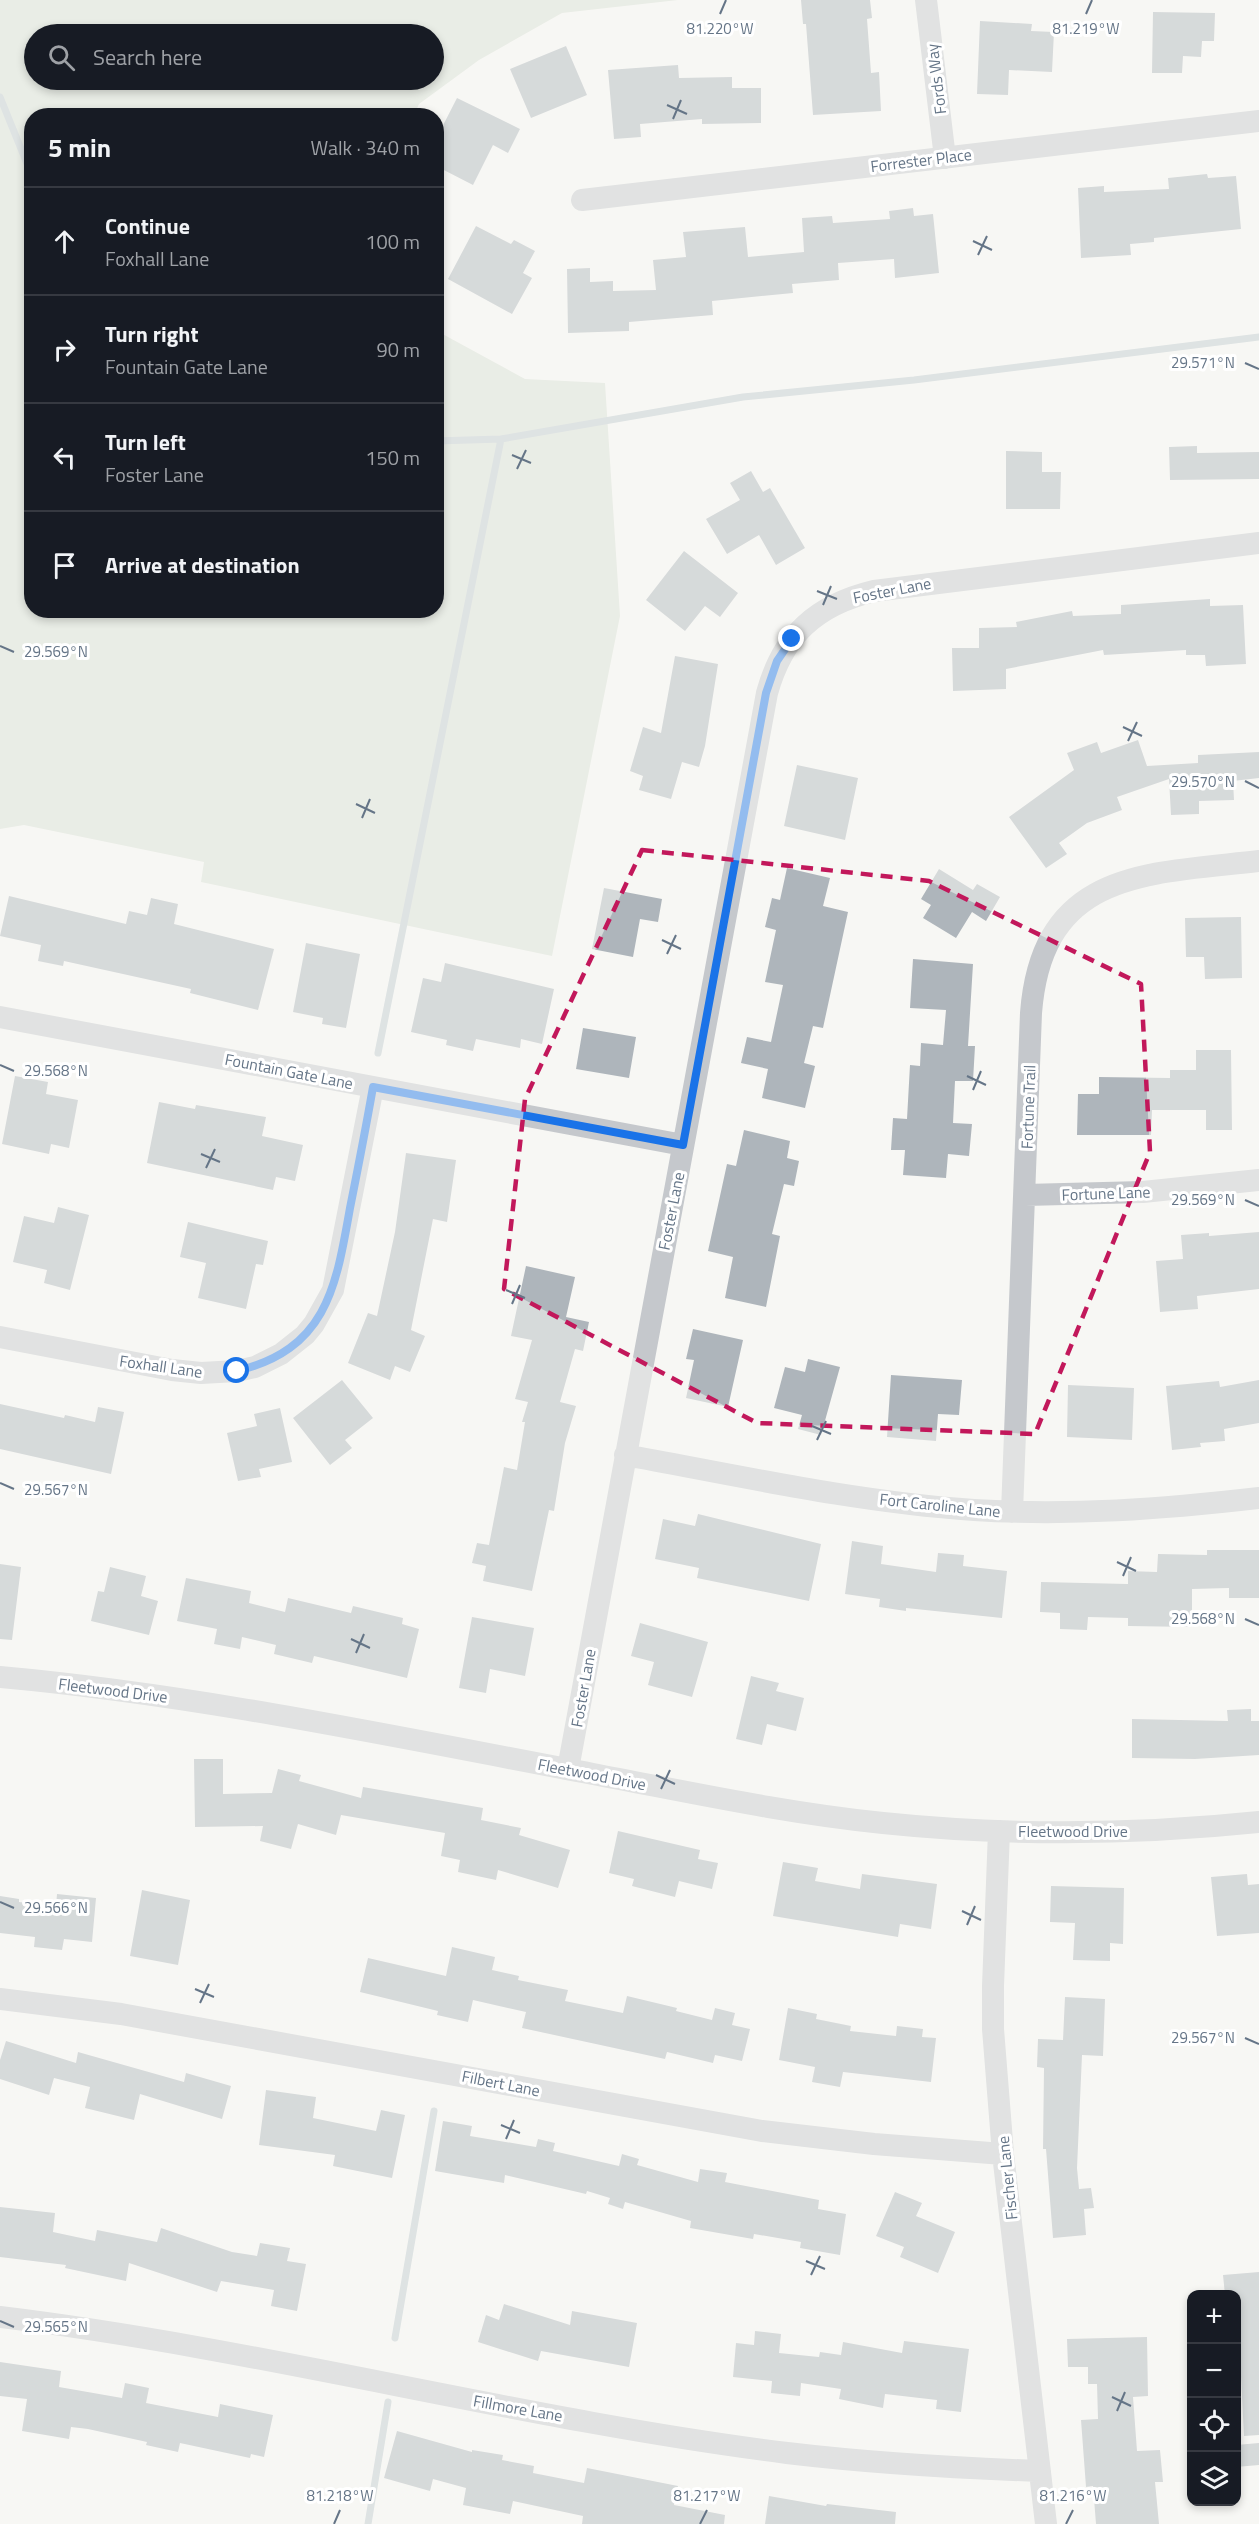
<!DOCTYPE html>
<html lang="en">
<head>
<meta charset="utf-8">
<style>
	body { margin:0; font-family:"Titillium Web",sans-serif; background:#242831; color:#f1f3f6 }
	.controls { position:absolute; right:18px; bottom:18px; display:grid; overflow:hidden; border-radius:12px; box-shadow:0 3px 9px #0003 }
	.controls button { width:54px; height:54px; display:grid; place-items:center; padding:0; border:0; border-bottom:2px solid #363941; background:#171b24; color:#f1f3f6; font:30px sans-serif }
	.stop { position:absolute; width:18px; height:18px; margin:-14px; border:4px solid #1a73e8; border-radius:50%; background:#fff }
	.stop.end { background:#1a73e8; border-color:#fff; box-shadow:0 2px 6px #0008 }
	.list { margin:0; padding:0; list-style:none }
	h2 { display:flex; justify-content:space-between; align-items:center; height:78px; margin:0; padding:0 24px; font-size:26px }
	h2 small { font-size:20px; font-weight:400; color:#9ea1a6 }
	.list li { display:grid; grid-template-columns:39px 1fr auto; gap:18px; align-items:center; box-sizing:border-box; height:108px; padding:0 24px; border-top:2px solid #363941 }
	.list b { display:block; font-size:22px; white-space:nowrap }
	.list p { margin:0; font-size:20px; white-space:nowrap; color:#9ea1a6 }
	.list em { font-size:20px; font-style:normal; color:#9ea1a6 }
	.icon { flex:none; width:33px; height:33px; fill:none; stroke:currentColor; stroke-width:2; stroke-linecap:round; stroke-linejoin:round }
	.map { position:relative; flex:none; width:1259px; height:2524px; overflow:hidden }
	.search { position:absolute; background:#171b24; box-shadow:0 3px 9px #0003; left:24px; top:24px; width:420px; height:66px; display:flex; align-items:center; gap:15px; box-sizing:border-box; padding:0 21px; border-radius:33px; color:#9ea1a6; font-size:22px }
	.panel { position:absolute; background:#171b24; box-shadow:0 3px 9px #0003; left:24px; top:108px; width:420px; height:510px; border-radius:24px }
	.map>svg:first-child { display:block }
	.green { fill:#d8dfd5; fill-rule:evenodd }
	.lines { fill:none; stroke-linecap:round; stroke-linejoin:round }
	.stream { stroke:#bec9ce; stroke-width:7 }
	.building { fill:#aeb5bb }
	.minor { stroke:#c5c8cc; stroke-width:22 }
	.route { stroke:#1a73e8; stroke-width:8 }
	.marked { fill:none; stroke:#c2185b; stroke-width:4.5; stroke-dasharray:12 8; stroke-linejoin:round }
	.ticks { fill:none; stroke:#657587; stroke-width:2 }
	.labels { text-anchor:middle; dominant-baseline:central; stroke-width:6; stroke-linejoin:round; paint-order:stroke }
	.street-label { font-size:16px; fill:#657587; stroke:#fff }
	.ticks-label { font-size:15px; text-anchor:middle; fill:#657587; stroke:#fff; stroke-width:6; stroke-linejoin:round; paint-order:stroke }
</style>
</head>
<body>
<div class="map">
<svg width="1259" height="2524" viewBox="0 0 1259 2524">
	<rect width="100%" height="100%" fill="#f7f7f4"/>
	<path class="green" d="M0 0H678L562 13 479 60 419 104 414 115 32 116V610H436L437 331 525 379 605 383 620 616 552 956 201 882 204 862 24 825 0 829ZM34 34H434V80H34Z"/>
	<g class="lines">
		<path class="stream" d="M0 97 32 176
			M436 441 501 439 743 397 914 380 1259 337
			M378 1053 501 439
			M395 2338 434 2111
			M368 2524 388 2402"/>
	</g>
	<path class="building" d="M801 0H870L872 18 867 19 871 73 879 72 881 111 813 115 806 24H803Z
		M1153 12 1215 13 1214 41H1202L1201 57 1183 56 1182 73H1152Z
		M980 21 1032 24 1031 31 1054 32 1052 72 1009 70 1008 95 977 94Z
		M566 46 587 95 531 118 510 69Z
		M678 65 679 78 732 77V88H761V123L702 124V119L640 124 641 137 614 139 608 70Z
		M457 98 520 129 508 153 493 145 473 185 436 166V139Z
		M1207 174 1208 178 1236 176 1241 229 1154 238V242L1130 244 1131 255 1081 258 1078 188 1104 186V192L1169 189 1168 178Z
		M913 208 914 216 933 214 939 273 895 278 894 259 838 263 839 280 792 284 793 293 712 301 713 315 629 322V331L568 333 567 269 590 268V282L613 281V291L656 290 653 260 686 257 683 232 745 227 748 257 804 252 802 218 832 216 833 223 890 219 889 211Z
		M476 226 511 244 514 240 535 251 523 273 532 278 512 314 448 279Z
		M1197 446V453L1259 452V479L1170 480 1169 447Z
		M1006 451 1042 452V472H1061L1060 509H1006Z
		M751 471 763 492 770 488 805 548 776 565 759 535 727 554 706 519 740 500 730 483Z
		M684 551 738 593 720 617 705 606 685 631 646 600Z
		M1210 599V606L1243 605 1246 664 1206 666 1205 655H1186V650L1104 655 1103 650 1006 669V689L953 691 952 648H979V628L1017 627 1016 622 1072 611 1073 616 1121 614V605Z
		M675 656 718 664 705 746 699 767 682 762 671 799 639 790 643 776 630 771 643 727 661 733Z
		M1138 740 1147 766 1198 763V755L1259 752V778L1233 781 1234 800 1199 801V814L1171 815 1169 779 1117 797 1122 810 1087 823 1059 843 1067 854 1046 868 1009 817 1074 770 1067 753 1097 742 1101 753Z
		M797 765 858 778 845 840 784 826Z
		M787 868 830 878 823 906 848 912 823 1028 813 1026 804 1063 815 1066 805 1108 762 1098 768 1069 741 1063 747 1037 771 1042 783 985 765 982 776 930 765 927 772 898 780 900Z
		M939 869 973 890 977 884 1000 897 986 921 972 912 956 938 923 918 931 905 921 899Z
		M604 888 662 899 658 922 640 919 633 957 592 949Z
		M9 896 126 924 129 911 147 915 151 898 178 904 174 924 274 949 258 1010 190 993 191 989 64 961 63 966 38 961 41 945 0 936Z
		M1241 917 1242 978 1205 979 1204 957H1186L1185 918Z
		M306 943 360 954 346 1028 322 1024 323 1018 293 1012Z
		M913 959 973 964 968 1046H975L973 1081H955L953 1123 972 1124 969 1156 948 1154 946 1178 903 1175 905 1150H891L893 1118 907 1119 910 1065 920 1066 921 1043 943 1045 946 1010 910 1008Z
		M445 963 554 989 542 1044 521 1039 520 1048 476 1039 473 1051 446 1045 447 1040 411 1032 423 978 441 982Z
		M583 1028 636 1037 629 1078 576 1069Z
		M1196 1050H1231L1232 1130H1206V1110H1152L1151 1135H1077L1078 1094H1099V1077L1170 1078V1070H1196Z
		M15 1076 48 1082 46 1094 78 1100 69 1148 51 1144 49 1154 2 1144Z
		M159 1102 195 1109 196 1105 266 1117 262 1136 303 1145 295 1181 276 1177 273 1190 147 1163Z
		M744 1130 790 1141 787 1158 799 1161 794 1186 784 1184 772 1234 780 1236 766 1307 725 1298 733 1257 708 1251 727 1164 736 1166Z
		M406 1153 456 1160 447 1222 433 1219 411 1330 425 1336 410 1372 395 1366 390 1380 348 1363 368 1313 377 1316 395 1232Z
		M58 1207 89 1215 70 1290 44 1283 47 1270 13 1262 24 1216 54 1223Z
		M188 1222 268 1241 263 1265 256 1264 246 1309 198 1298 206 1263 180 1257Z
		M1259 1232V1289L1197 1296 1198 1309 1160 1312 1156 1261 1183 1259 1181 1235 1209 1233V1236Z
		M526 1266 575 1277 566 1317 589 1322 583 1351 575 1349 560 1402 576 1406 565 1443 554 1511 549 1510 532 1591 483 1581 486 1566 472 1563 477 1543 489 1545 504 1467 517 1470 525 1422H522L528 1402 515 1399 532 1340 511 1336Z
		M693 1329 743 1340 728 1407 686 1398 694 1360 686 1359Z
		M808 1359 840 1367 821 1435 798 1429 802 1415 774 1408 785 1367 805 1372Z
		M891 1375 962 1380 959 1415 938 1414 936 1441 887 1437Z
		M342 1380 373 1418 345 1440 352 1448 330 1465 293 1418Z
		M1259 1380V1423L1224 1429 1225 1441 1200 1443 1201 1447 1172 1450 1166 1386 1219 1381 1220 1387Z
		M1068 1385 1134 1388 1132 1440 1067 1437Z
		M0 1404 64 1418 65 1415 95 1422 98 1407 124 1412 111 1474 0 1449Z
		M280 1408 292 1462 259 1469 261 1477 238 1481 227 1433 257 1426 254 1414Z
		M698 1514 821 1544 809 1601 697 1578 699 1568 655 1559 663 1519 695 1526Z
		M852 1541 883 1546 881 1564 936 1572 938 1553 964 1555 963 1566 1007 1571 1002 1618 906 1608V1611L879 1607 880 1599 845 1594Z
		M1207 1550H1259V1598H1229V1588L1192 1589V1627L1128 1626V1618L1088 1617 1087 1630 1060 1629V1613L1040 1612 1041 1582 1128 1584V1571L1157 1572 1158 1554 1207 1555Z
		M0 1564 21 1567 12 1640 0 1639Z
		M110 1567 146 1576 141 1596 158 1601 149 1635 91 1621 98 1591 104 1592Z
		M186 1578 251 1591 249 1603 285 1612 288 1598 351 1613 353 1606 403 1618 402 1624 419 1629 407 1678 314 1656 312 1663 274 1654 276 1645 242 1637 240 1649 214 1644 217 1629 177 1621Z
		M472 1617 534 1628 525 1676 490 1669 486 1693 459 1688Z
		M640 1623 708 1642 692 1697 648 1685 654 1662 631 1656Z
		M751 1676 779 1683 776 1691 804 1698 796 1731 767 1724 762 1745 736 1739Z
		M1251 1709V1721H1259V1755L1195 1759 1132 1758V1719L1228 1721 1227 1710Z
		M194 1759H223V1794L272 1793 278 1769 301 1775 299 1781 361 1798 363 1787 483 1808 481 1820 521 1828 519 1835 570 1850 558 1888 498 1870 496 1880 458 1872 460 1860 441 1856 445 1833 341 1815 336 1835 298 1824 291 1849 260 1841 263 1826 195 1827Z
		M618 1831 700 1850 698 1859 718 1863 712 1889 679 1881 675 1897 632 1886 634 1879 609 1873Z
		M783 1862 818 1868 815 1881 860 1889 862 1874 937 1884 931 1929 900 1924 898 1937 773 1916Z
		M1247 1874 1248 1885 1259 1884V1933L1217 1936 1211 1877Z
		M1051 1886 1124 1888 1123 1944 1110 1943V1961L1073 1960 1075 1923 1050 1922Z
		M142 1890 190 1900 178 1965 130 1956Z
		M57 1894 96 1898 92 1942 64 1939 62 1950 34 1947 35 1937 0 1933V1896L19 1899V1902L56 1906Z
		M452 1947 495 1957 492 1970 519 1976 518 1980 568 1990 565 2001 623 2013 627 1996 677 2008 676 2011 712 2020 715 2008 735 2013 732 2025 750 2029 742 2061 715 2055 713 2063 667 2052 665 2059 522 2028 526 2012 473 2000 468 2022 437 2015 438 2011 360 1992 368 1958 446 1976Z
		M1065 1997 1105 1999 1103 2056 1082 2055 1077 2168 1079 2189 1091 2188 1094 2208 1084 2209 1086 2235 1053 2238 1046 2149H1043L1044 2068 1037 2067 1038 2039 1063 2040Z
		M788 2008 817 2014 816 2019 851 2026 850 2031 896 2036 897 2026 923 2029 922 2037 936 2038 931 2082 843 2072 840 2087 812 2082 815 2067 779 2060Z
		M6 2041 76 2063 78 2052 184 2082 186 2073 231 2086 222 2119 140 2094 134 2120 85 2108 90 2087 54 2078 49 2095 0 2079V2060Z
		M266 2090 316 2097 313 2118 376 2131 381 2110 405 2115 392 2178 333 2166 335 2155 259 2145Z
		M443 2121 472 2126 470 2136 536 2147 538 2139 555 2143 553 2151 619 2166 622 2154 639 2159 637 2165 698 2182 700 2169 727 2173 725 2182 819 2200 818 2209 846 2214 840 2255 800 2248 801 2242 754 2234 753 2239 690 2228 691 2221 625 2202 623 2209 608 2204 610 2198 587 2191 586 2194 505 2175 504 2183 435 2171Z
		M895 2192 922 2203 916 2216 955 2232 938 2273 900 2257 904 2247 876 2236Z
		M0 2207 55 2213 53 2232 95 2241 97 2230 157 2242 161 2228 232 2252 257 2256 260 2243 290 2248 287 2261 306 2264 297 2311 271 2306 274 2290 221 2281 217 2292 129 2263 126 2281 65 2268 66 2265 0 2257Z
		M1259 2272V2435L1244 2436 1239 2337H1236V2295H1225L1223 2275Z
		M504 2304 570 2325 572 2311 637 2323 629 2367 541 2351 538 2361 478 2342 486 2315 499 2320Z
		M755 2331 781 2334 779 2353 819 2357 820 2352 841 2355 843 2342 902 2353 904 2341 969 2349 961 2412 936 2409 937 2400 885 2394 883 2408 839 2399 841 2389 801 2383 800 2396 771 2393 772 2381 733 2377 736 2343 754 2345Z
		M1147 2337 1148 2396 1133 2397 1137 2451 1160 2450 1163 2482H1155L1159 2524H1096L1093 2486 1086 2487 1081 2420 1098 2419 1097 2384H1088V2367H1068L1067 2339Z
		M0 2362 61 2371 59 2387 122 2398 125 2383 149 2388 146 2403 218 2417 220 2404 273 2415 264 2457 251 2454 250 2458 180 2443 178 2452 146 2445 147 2442 88 2429 71 2427 69 2439 22 2431 27 2399 0 2396Z
		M397 2431 472 2452V2450L503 2455 502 2460 534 2466 533 2473 584 2483 587 2468 678 2486 674 2505 725 2515 724 2524H582L583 2516 513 2501 510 2514 463 2505 466 2488 433 2479 430 2491 384 2478Z
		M1259 2443V2465L1236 2467V2445Z
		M769 2496 826 2506 827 2504 896 2512 895 2524H765Z"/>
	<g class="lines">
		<path class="minor" d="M926 0 945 158
			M582 200 1259 121
			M0 1017 683 1145
			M1025 1195 1143 1192 1259 1180
			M0 1337 172 1370 201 1373 237 1371 255 1367 281 1354 305 1335 314 1324 333 1290 373 1087
			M625 1455C740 1476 857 1502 974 1510 1070 1516 1164 1509 1259 1498
			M1012 1512 1031 1013C1042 870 1146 874 1259 861
			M0 1677C199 1695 396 1737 593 1774 689 1792 785 1813 883 1823 1008 1836 1134 1835 1259 1822
			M568 1769 767 693C783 635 816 605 874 591L1259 543
			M999 1831 993 1986V2029L1003 2154 1046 2524
			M0 1999 121 2014 762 2131 874 2144 1003 2154
			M0 2317C264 2349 523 2420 787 2453 871 2463 955 2468 1040 2471"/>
	</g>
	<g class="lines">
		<path class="route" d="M237 1371C327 1349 336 1287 350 1208 358 1168 366 1127 373 1087L683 1145 766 693 777 661 792 639"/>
	</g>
	<path d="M0 0H1259V2524H0ZM642 850 929 881 1141 984 1150 1152 1035 1434 757 1423 504 1289 525 1099Z" fill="#f7f7f4" fill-opacity=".55" fill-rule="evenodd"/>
	<path class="marked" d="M642 850 929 881 1141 984 1150 1152 1035 1434 757 1423 504 1289 525 1099Z"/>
	<path class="ticks" d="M720 14 726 0M1086 14 1092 0M667 105 687 114M673 119 681 100M973 241 992 250M978 255 987 236M1245 363 1259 369M512 455 531 463M517 469 526 450M817 591 837 599M823 605 831 586M0 646 14 652M1123 727 1142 736M1128 741 1137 722M1245 781 1259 788M356 804 375 813M362 818 370 799M662 940 681 949M667 954 676 935M0 1065 14 1071M967 1076 986 1085M973 1090 981 1071M201 1154 220 1162M206 1168 215 1149M1245 1200 1259 1206M506 1290 525 1298M512 1304 520 1285M812 1426 831 1434M817 1440 826 1421M0 1483 14 1489M1117 1562 1136 1571M1123 1576 1131 1557M1245 1619 1259 1625M351 1639 370 1648M356 1653 364 1634M656 1775 675 1784M661 1789 670 1770M0 1902 14 1908M962 1911 981 1920M967 1925 975 1906M195 1989 214 1997M200 2003 209 1984M1245 2038 1259 2044M501 2125 520 2133M506 2139 514 2120M806 2261 825 2269M811 2275 820 2256M0 2321 14 2327M1112 2397 1131 2406M1117 2411 1125 2392M334 2524 340 2510M700 2524 707 2510M1066 2524 1073 2510"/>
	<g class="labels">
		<g class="street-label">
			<text transform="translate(936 79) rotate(-97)">Fords Way</text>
			<text transform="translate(921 160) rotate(-7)">Forrester Place</text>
			<text transform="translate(892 590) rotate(-11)">Foster Lane</text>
			<text transform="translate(289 1071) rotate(11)">Fountain Gate Lane</text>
			<text transform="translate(1028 1107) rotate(-88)">Fortune Trail</text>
			<text transform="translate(1106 1193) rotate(-2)">Fortune Lane</text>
			<text transform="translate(671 1211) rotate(-79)">Foster Lane</text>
			<text transform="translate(161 1366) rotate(8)">Foxhall Lane</text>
			<text transform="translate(940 1505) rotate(6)">Fort Caroline Lane</text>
			<text transform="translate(583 1688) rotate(-80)">Foster Lane</text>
			<text transform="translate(113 1690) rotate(7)">Fleetwood Drive</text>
			<text transform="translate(592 1774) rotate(11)">Fleetwood Drive</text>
			<text x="1073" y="1831">Fleetwood Drive</text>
			<text transform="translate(501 2083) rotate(11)">Filbert Lane</text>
			<text transform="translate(1007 2178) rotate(-96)">Fischer Lane</text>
			<text transform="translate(518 2408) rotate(10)">Fillmore Lane</text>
		</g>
	</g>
	<g class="ticks-label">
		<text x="720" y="34">81.220°W</text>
		<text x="1086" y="34">81.219°W</text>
		<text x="1203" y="368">29.571°N</text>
		<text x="56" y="657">29.569°N</text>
		<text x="1203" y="787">29.570°N</text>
		<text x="56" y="1076">29.568°N</text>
		<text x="1203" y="1205">29.569°N</text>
		<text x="56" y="1495">29.567°N</text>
		<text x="1203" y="1624">29.568°N</text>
		<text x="56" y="1913">29.566°N</text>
		<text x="1203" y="2043">29.567°N</text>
		<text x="56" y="2332">29.565°N</text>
		<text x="340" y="2501">81.218°W</text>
		<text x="707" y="2501">81.217°W</text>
		<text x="1073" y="2501">81.216°W</text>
	</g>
</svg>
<div class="controls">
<button>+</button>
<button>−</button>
<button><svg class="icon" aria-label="locate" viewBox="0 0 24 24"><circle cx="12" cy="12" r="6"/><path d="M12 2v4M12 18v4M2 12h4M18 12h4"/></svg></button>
<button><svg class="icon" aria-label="layers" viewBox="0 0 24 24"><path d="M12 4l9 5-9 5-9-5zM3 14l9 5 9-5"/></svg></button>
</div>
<div class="stop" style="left:237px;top:1371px"></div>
<div class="stop end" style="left:792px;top:639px"></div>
<div class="search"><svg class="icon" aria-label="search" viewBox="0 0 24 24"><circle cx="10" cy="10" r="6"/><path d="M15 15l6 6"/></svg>Search here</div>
<section class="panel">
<h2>5 min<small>Walk · 340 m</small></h2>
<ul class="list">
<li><svg class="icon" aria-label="ahead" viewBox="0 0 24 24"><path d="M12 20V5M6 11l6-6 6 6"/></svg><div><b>Continue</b><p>Foxhall Lane</p></div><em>100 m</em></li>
<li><svg class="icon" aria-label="right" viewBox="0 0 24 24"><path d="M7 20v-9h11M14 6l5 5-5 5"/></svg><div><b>Turn right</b><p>Fountain Gate Lane</p></div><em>90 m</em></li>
<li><svg class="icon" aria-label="left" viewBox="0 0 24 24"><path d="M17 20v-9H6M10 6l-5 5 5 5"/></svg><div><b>Turn left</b><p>Foster Lane</p></div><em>150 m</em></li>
<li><svg class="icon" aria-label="arrive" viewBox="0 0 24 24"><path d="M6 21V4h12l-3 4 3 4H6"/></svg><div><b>Arrive at destination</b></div></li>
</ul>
</section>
</div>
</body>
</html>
